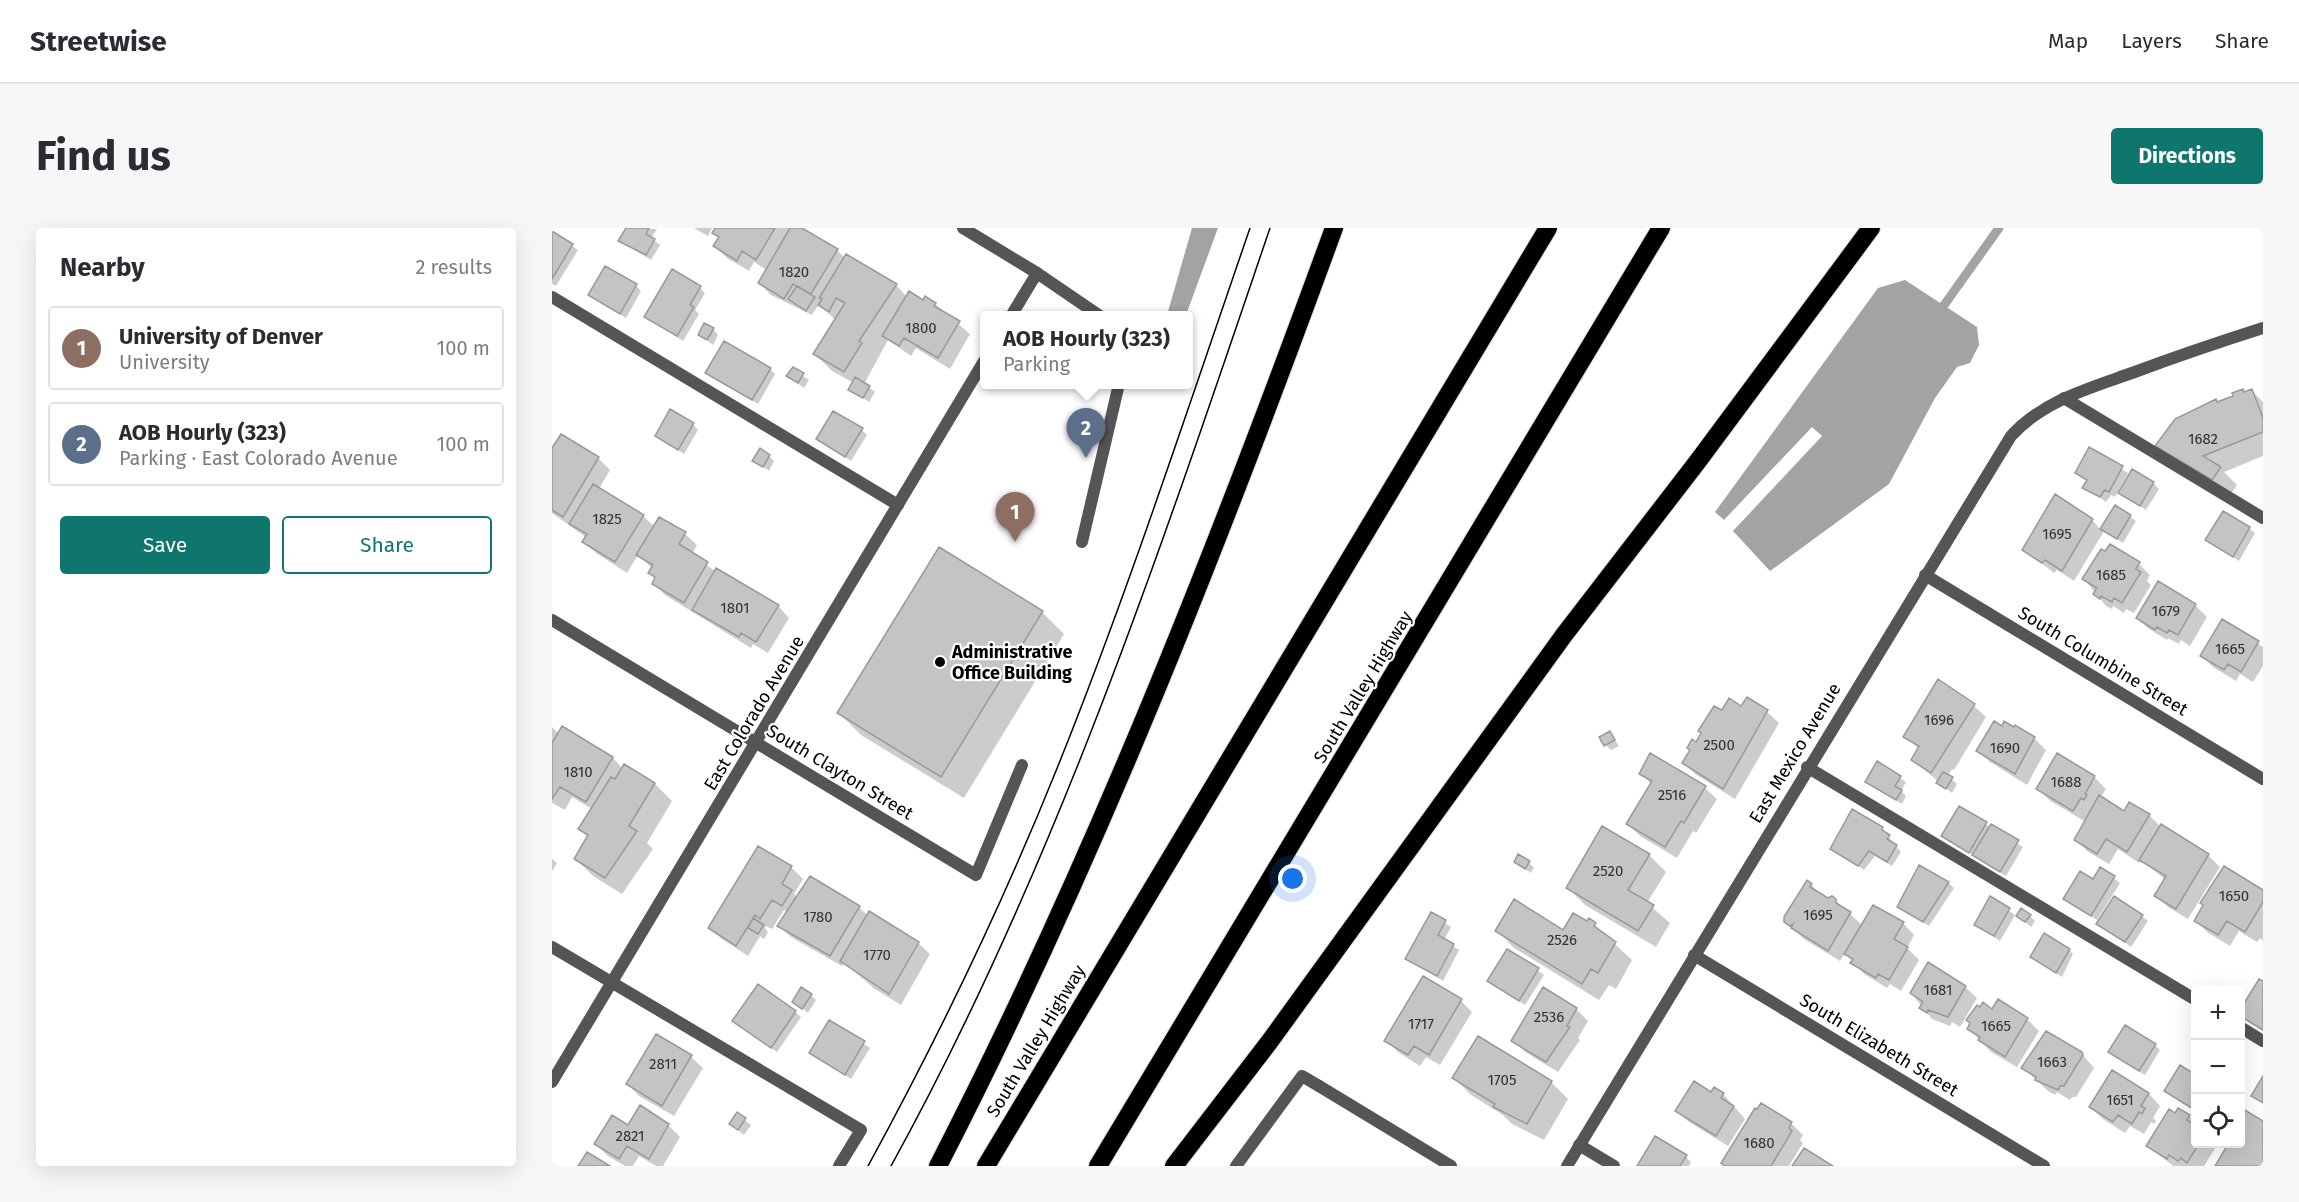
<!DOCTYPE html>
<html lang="en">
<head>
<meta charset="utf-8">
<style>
	body { margin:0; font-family:"Fira Sans",sans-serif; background:#f7f7f7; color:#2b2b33 }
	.controls { position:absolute; right:18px; bottom:18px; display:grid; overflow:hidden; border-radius:6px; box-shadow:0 6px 24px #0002 }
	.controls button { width:54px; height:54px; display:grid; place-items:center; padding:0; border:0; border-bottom:2px solid #e1e1e2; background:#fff; color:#2b2b33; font:30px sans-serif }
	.you { position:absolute; left:741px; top:651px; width:21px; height:21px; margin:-15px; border:4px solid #fff; border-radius:50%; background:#1a73e8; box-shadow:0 0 0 9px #1a73e833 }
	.badge { display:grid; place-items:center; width:39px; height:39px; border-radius:50%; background:#0f766e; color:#fff; font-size:20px; font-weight:700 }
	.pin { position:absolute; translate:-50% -50px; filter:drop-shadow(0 2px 3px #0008) }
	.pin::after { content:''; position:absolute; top:32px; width:21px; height:18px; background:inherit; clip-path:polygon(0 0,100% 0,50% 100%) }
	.popup { position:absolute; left:428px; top:83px; width:213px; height:78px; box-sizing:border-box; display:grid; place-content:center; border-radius:6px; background:#fff; filter:drop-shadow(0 2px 4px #0005); font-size:20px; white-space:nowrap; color:#7c7c81 }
	.popup b { font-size:22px; color:#2b2b33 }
	.popup::after { content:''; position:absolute; left:50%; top:100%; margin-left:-12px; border:12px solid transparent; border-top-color:#fff }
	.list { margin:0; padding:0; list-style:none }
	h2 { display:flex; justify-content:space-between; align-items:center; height:78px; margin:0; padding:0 24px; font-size:26px }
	h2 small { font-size:20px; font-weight:400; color:#7c7c81 }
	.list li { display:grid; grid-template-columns:39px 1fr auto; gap:18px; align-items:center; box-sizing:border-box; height:84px; margin:0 12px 12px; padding:0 12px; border:2px solid #e1e1e2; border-radius:6px }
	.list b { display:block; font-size:22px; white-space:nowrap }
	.list p { margin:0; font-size:20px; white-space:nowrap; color:#7c7c81 }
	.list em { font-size:20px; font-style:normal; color:#7c7c81 }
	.actions { display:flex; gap:12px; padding:18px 24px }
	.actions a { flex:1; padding:14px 0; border:2px solid #0f766e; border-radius:6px; text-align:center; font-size:21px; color:#0f766e }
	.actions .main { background:#0f766e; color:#fff }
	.icon { flex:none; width:33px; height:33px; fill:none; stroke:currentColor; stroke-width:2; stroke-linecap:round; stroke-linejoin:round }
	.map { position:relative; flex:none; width:1711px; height:938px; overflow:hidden; border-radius:6px }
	header { display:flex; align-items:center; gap:36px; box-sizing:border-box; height:84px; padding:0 30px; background:#fff; border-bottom:2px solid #e1e1e2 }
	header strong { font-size:28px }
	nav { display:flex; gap:33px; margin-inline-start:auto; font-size:21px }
	.intro { display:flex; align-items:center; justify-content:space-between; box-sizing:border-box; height:144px; padding:0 36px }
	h1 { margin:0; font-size:42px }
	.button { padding:15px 27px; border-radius:6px; background:#0f766e; color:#fff; font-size:21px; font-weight:700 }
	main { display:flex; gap:36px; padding:0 36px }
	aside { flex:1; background:#fff; border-radius:6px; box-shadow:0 6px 24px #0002 }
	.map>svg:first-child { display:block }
	.water { fill:#a3a3a3 }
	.shadow { fill:#0003 }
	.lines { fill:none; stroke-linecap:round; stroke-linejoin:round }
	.stream { stroke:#a3a3a3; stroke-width:9 }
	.building { fill:#c4c4c4; stroke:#999; stroke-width:1.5 }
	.motorway-casing { stroke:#dbdbdb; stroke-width:20 }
	.service { stroke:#555; stroke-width:12 }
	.minor { stroke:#555; stroke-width:12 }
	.tertiary { stroke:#555; stroke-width:12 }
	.motorway { stroke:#000; stroke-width:18 }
	.tram { stroke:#000; stroke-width:1.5 }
	.poi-dot { fill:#000; stroke:#fff; stroke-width:2 }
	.labels { text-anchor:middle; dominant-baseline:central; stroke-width:4.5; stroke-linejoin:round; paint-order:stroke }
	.number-label { font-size:15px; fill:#313131 }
	.poi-label { font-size:18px; font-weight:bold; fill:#000; stroke:#fff; text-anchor:start }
	.street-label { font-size:18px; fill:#000; stroke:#fff }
</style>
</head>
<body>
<header>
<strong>Streetwise</strong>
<nav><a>Map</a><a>Layers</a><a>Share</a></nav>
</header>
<div class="intro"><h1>Find us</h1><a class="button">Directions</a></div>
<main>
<aside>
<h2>Nearby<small>2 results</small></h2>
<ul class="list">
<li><span class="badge" style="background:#8d6e63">1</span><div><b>University of Denver</b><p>University</p></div><em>100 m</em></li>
<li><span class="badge" style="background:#5c6f8a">2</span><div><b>AOB Hourly (323)</b><p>Parking · East Colorado Avenue</p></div><em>100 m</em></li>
</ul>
<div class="actions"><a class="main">Save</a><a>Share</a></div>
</aside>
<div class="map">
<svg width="1711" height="938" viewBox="0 0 1711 938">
	<rect width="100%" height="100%" fill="#fff"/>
	<path class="water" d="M640 0H666L634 87H615Z
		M1353 52 1425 99 1427 117 1418 135 1405 139 1383 170 1337 256 1218 343 1181 303 1270 208 1260 199 1172 292 1163 284 1326 60Z"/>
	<path class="shadow" d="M75 0 105 1 99 10 108 17 99 32 68 13Z
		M142 0H160L156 8Z
		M165 0H248L285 22 293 30 344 57 355 69 371 74 374 70 383 76 418 106 398 141 364 120 359 128 336 112 312 156 323 164 317 174 298 161 302 155 280 143 263 126 284 93 267 76 260 87 219 67 207 55 215 42 202 34 197 43 175 30 163 18 168 11 162 5Z
		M0 4 26 22 4 58 0 56Z
		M84 58 89 63 74 90 37 67Z
		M148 60 153 65 143 82 147 86 131 113 94 89Z
		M161 101 166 107 161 117 148 107Z
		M218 141 223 146 206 176 155 145Z
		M241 141 257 152 252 160 236 148Z
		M1699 162 1711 174V228L1672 244 1685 257 1677 268 1605 218 1618 196 1664 173 1666 176 1683 169 1682 166Z
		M141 196 146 202 132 226 105 208Z
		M310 202 315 207 299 233 266 211Z
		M9 208 46 230 58 242 47 261 91 288 103 299 133 306 145 317 140 326 164 344 226 378 237 390 216 425 201 416 199 420 113 367 101 355 104 351 98 345 100 340 86 327 75 345 44 325 32 314 35 310 0 285V223Z
		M1538 221 1576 245 1563 269 1559 267 1554 274 1532 259 1536 253 1525 244Z
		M217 228 222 233 217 243 202 232Z
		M1601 255 1607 261 1594 282 1568 265Z
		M1564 279 1584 293 1571 315 1552 303 1522 353 1505 342 1502 345 1471 321 1540 292 1549 302Z
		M1697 300 1703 305 1687 333 1655 312Z
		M1587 336 1598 347 1595 353 1599 357 1582 385 1574 381 1572 385 1561 378 1560 381 1554 378 1532 351Z
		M1643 377 1655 389 1638 418 1629 412 1627 416 1616 410 1615 412 1597 401 1585 390Z
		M490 384 512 406 412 570 309 507 287 485Z
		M1671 393 1711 419V438L1701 454 1688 446 1684 453 1661 439 1650 428Z
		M1386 453 1422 478 1434 489 1402 542 1400 541 1396 548 1405 556 1400 565 1361 532 1367 521 1353 508Z
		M1190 480 1215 484 1227 495 1183 571 1143 546 1132 535 1144 516Z
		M0 499 7 506 10 500 61 530 71 541 73 538 103 556 120 573 95 615 101 621 70 666 41 648 24 631 37 609 28 601 40 581 20 569 13 582 0 575Z
		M1464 499 1482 510 1494 522 1475 557 1438 534 1426 523 1450 500 1462 501Z
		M1058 505 1067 518 1059 522 1054 517Z
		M1325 535 1354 554 1349 563 1354 568 1350 576 1314 553Z
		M1089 545 1153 560 1165 571 1144 605 1141 603 1125 630 1088 608 1076 596 1100 557Z
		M1542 549 1554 561 1548 570 1572 585 1578 576 1597 587 1609 599 1656 627 1668 639 1636 691 1616 679 1604 668 1614 652 1589 632 1587 635 1566 621 1557 636 1535 623 1524 611 1534 594 1497 572 1486 560Z
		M1407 580 1471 619 1454 648 1391 608Z
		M1330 601 1349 624 1340 638 1323 628 1312 642 1280 621Z
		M207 620 239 639 251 651 242 666 246 670 259 650 307 679 316 688 366 715 378 726 349 777 323 761 292 735 290 738 239 709 227 698 236 684 232 682 220 701 214 698 213 700 216 704 212 711 208 708 196 728 170 711 158 700Z
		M1097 627 1114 644 1095 675 1118 695 1104 719 1033 677 1016 660Z
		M0 631 5 635 0 643Z
		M963 634 977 635 982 640 979 645Z
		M1549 641 1568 655 1545 692 1513 670 1542 653Z
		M1396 655 1402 660 1377 698 1346 678Z
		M1259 657 1271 668 1283 672 1311 698 1351 695 1362 707 1355 720 1367 732 1349 763 1338 756 1335 760 1312 746 1293 725 1288 733 1252 711 1234 694Z
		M1711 664V713L1708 710 1705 714 1687 703 1678 718 1655 704 1644 692Z
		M1439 670 1463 687 1448 713 1424 697Z
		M880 686 899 699 892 712 907 722 891 753 855 731Z
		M1466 688H1478L1483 693 1479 699Z
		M1590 688 1596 693 1579 719 1546 696Z
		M1037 692 1080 732 1064 761 1057 757 1047 772 962 720 945 702 1012 704 1035 696Z
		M1516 721 1521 726 1510 749 1480 729Z
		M956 723 992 747 973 777 937 753Z
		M1413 759 1425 770 1408 799 1400 794 1398 798 1380 791 1359 765Z
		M991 762 1024 781 1036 793 1026 810 1028 812 1006 844 973 824 961 813Z
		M259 767 264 772 256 785 242 774Z
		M909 773 920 784 888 837 874 829 868 838 846 824 834 812Z
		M1446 773 1475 791 1487 803 1465 839 1439 824 1417 800 1441 783Z
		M243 784 249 789 225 824 187 798Z
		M277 794 318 820 299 851 259 825Z
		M105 808 139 829 151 840 122 888 87 868 76 856Z
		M927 810 999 854 1016 871 992 912 960 896 951 887 919 867 902 850Z
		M1603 817 1608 822 1593 847 1558 824Z
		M1529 825 1542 840 1524 869H1520L1518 872 1505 864 1503 867 1496 863 1471 839Z
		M1560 844 1597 866 1608 878 1601 890 1604 893 1602 896 1599 894 1592 906 1578 898 1573 905 1551 891 1539 879Z
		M1644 850V883L1614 863Z
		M1163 861 1171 866 1193 891 1176 918 1137 894 1125 883 1160 866Z
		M1209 877 1239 895 1251 907 1248 912 1251 915 1237 938H1174Z
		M89 880 116 897 128 909 111 938H104L87 928 81 938H73L56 928 44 916 77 899Z
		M185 886 199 897 192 907 179 896Z
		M1624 887 1637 888 1644 894V916L1665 917 1652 938H1621L1596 918Z
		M1134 929 1139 934 1137 938H1086Z"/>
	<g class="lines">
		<path class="stream" d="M1385 87 1447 0"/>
	</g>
	<path class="building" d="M74 0H97L94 6 103 11 94 27 66 13Z
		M163 0H223L204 32 190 23 185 33 161 18 167 9 160 5Z
		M238 0H250L286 21 259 66 241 56 232 71 206 55Z
		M0 3 21 16 0 51Z
		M294 26 345 56 307 113 310 115 292 144 261 126 293 75 284 70 277 84 266 77 270 71 267 70Z
		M53 38 85 56 68 86 36 67Z
		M120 41 149 58 138 77 142 79 125 108 92 89Z
		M245 58 263 69 254 83 236 71Z
		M357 63 371 72 373 68 384 75 382 78 408 93 386 130 352 110 347 118 330 108Z
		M152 95 162 100 155 112 146 107Z
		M172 113 219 140 200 172 153 145Z
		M241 139 252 145 246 155 234 148Z
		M303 149 318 158 311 170 296 162Z
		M1691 161 1692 164 1700 161 1711 190V204L1651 228 1669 239 1660 252 1603 218 1623 191 1664 171 1665 174 1681 168 1680 165Z
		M118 181 142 195 126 222 103 208Z
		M281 183 311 200 293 229 264 211Z
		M9 206 47 229 11 289 0 282V220Z
		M1537 219 1571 238 1557 264 1553 262 1548 269 1530 260 1535 252 1523 245Z
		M208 220 218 227 211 239 200 233Z
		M1580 241 1602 254 1588 278 1566 265Z
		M41 256 92 287 63 334 30 314 35 306 17 296Z
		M1503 266 1541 291 1510 343 1493 332 1490 335 1470 322Z
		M1563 277 1579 287 1565 311 1548 301Z
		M1671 283 1698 299 1681 329 1653 312Z
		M107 289 134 304 127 316 156 334 132 375 100 356 103 349 96 345 101 337 84 327Z
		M1558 316 1588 334 1584 341 1589 344 1570 375 1562 370 1560 374 1549 368 1548 371 1541 366 1545 360 1530 351 1549 321 1553 323Z
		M387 319 491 383 389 549 285 485Z
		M164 340 227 377 204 414 189 405 187 409 140 382Z
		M1606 353 1644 376 1626 407 1617 402 1615 405 1605 399 1603 402 1584 390Z
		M1670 391 1707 413 1689 444 1676 436 1672 442 1648 428Z
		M1386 451 1423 476 1379 545 1359 532 1367 518 1351 509Z
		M1195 469 1216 482 1171 561 1130 535 1138 522 1135 520 1140 511 1144 514 1149 505 1146 503 1162 478 1170 482 1177 470 1189 478Z
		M1442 493 1450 498 1452 493 1462 499 1463 497 1483 509 1463 546 1424 523Z
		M10 498 61 529 34 574 8 559 0 571V515Z
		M1058 503 1063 512 1052 518 1047 509Z
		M1098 525 1154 558 1132 595 1129 593 1113 619 1074 596 1100 553 1087 546Z
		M1505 525 1543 548 1533 566 1535 567 1532 572 1529 570 1521 583 1484 561Z
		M1325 533 1349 548 1343 558 1350 562 1344 572 1313 554Z
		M72 536 103 555 77 598 85 603 53 650 22 631 36 607 26 601 59 549 63 551Z
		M1391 544 1401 549 1394 561 1384 555Z
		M1547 567 1572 583 1577 574 1598 586 1575 624 1554 611 1545 626 1522 612Z
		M1407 578 1435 594 1417 625 1389 608Z
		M1300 581 1331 599 1330 602 1338 607 1335 611 1345 617 1335 634 1317 623 1306 638 1278 621Z
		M1439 596 1467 612 1448 644 1420 627Z
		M1609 596 1657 626 1624 681 1602 668 1614 648 1587 632Z
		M1050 598 1098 626 1076 662 1102 677 1086 703 1014 660Z
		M206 618 240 638 230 656 240 662 230 678 220 672 208 691 203 687 184 718 156 700Z
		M966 626 978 633 973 641 962 634Z
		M1367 637 1397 654 1371 694 1345 679Z
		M1672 638 1711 662V674L1693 704 1675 693 1666 707 1642 693 1651 677 1648 675Z
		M1548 639 1563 648 1539 688 1511 671 1528 643 1541 651Z
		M258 648 308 678 278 728 225 698Z
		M1255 652 1260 656 1258 659 1276 670 1280 668 1284 671V675L1299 684 1276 723 1239 700 1241 696 1238 698 1232 694V689Z
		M1438 668 1458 680 1442 708 1422 697Z
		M1562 668 1591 687 1573 714 1544 696Z
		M962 671 1011 702 1021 685 1035 693 1037 690 1044 695 1042 698 1064 714 1046 745 1039 741 1030 756 943 703Z
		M1321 677 1352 694 1342 711 1356 719 1337 752 1326 746 1324 750 1298 735 1301 731 1292 726Z
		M1469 680 1479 687 1473 694 1464 688Z
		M317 683 367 714 337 766 288 733Z
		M879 684 894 692 886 707 902 716 885 748 853 731Z
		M201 690 212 697 206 706 196 700Z
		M1492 705 1518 721 1504 745 1478 729Z
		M955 721 987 740 967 773 935 753Z
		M1376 734 1414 758 1396 789 1376 782 1375 785 1367 780 1371 774 1358 765Z
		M871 748 910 771 877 827 862 818 856 827 832 813Z
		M1707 751 1711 753V802L1688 788V782Z
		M206 756 244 783 219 820 180 793Z
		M249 759 260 766 250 781 240 774Z
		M991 759 1025 780 1015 798 1018 799 994 834 959 813Z
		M1446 771 1476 790 1453 829 1426 812 1428 809 1415 801 1418 795 1414 792 1425 777 1428 779 1431 774 1440 781Z
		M277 792 313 813 293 847 257 825Z
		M1573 797 1604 816 1587 843 1556 824Z
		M1494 803 1530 824 1531 827 1512 858H1508L1506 862 1483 852 1484 849 1469 840Z
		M104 806 140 827 110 878 74 856Z
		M926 808 1000 853 975 896 941 879 943 876 900 850Z
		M1628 837 1644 847V876L1641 881 1612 863Z
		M1560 842 1597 865 1589 878 1593 880 1590 886 1587 884 1580 896 1566 887 1561 894 1537 879Z
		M1711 848V875L1699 868Z
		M1142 853 1159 864 1162 859 1172 865 1169 870 1182 878 1164 908 1123 883Z
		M1209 875 1240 894 1237 900 1240 903 1219 938H1173L1169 935 1203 880 1205 881Z
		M88 877 117 896 97 931 75 918 67 931 42 916 60 887 76 897Z
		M1626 880 1638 887 1635 892 1644 898V916H1647L1635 935 1629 930 1626 933 1617 927 1615 931 1594 918 1617 881 1623 885Z
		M1691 881 1711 893V938H1663L1676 916H1688V885Z
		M185 884 194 890 186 902 177 896Z
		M1103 908 1135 927 1128 938H1085Z
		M1252 920 1281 938H1240Z
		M35 924 58 938H26Z"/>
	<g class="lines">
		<g class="motorway-casing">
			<path id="motorway" d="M386 938C541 637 666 318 782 0
				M434 938 996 0
				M546 938 1109 0
				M622 938 718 813 1012 407 1146 233 1319 0"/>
		</g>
		<path class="service" d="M485 45 548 88
			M0 69 346 277
			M1512 170 1711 290
			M530 314 567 156
			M1255 539 1644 772
			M0 719 309 902 287 938
			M1688 799 1711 813
			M1027 917 1062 938
			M684 938 750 848 767 858"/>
		<path class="minor" d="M411 0 485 45 459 88
			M1373 347 1711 551
			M0 392 424 647 470 537
			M1142 727 1492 938
			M0 854 432 133
			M767 858 899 938"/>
		<path class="tertiary" d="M1015 938 1459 208C1491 173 1535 161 1580 145 1623 129 1667 114 1711 100"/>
		<use href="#motorway" class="motorway"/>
		<path class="tram" d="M316 938C387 808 451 675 506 538 577 361 636 180 698 0
			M339 938C503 641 609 320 718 0"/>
	</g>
	<circle class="poi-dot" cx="388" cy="434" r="6"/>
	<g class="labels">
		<g class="number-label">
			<text x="242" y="44">1820</text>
			<text x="369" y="100">1800</text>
			<text x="1651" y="211">1682</text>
			<text x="55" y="291">1825</text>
			<text x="1505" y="306">1695</text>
			<text x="1559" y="347">1685</text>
			<text x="183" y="380">1801</text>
			<text x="1614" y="383">1679</text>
			<text x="1678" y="421">1665</text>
			<text x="1387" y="492">1696</text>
			<text x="1167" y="517">2500</text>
			<text x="1453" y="520">1690</text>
			<text x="26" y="544">1810</text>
			<text x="1514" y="554">1688</text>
			<text x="1120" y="567">2516</text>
			<text x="1056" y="643">2520</text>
			<text x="1682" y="668">1650</text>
			<text x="1266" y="687">1695</text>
			<text x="266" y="689">1780</text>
			<text x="1010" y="712">2526</text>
			<text x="325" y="727">1770</text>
			<text x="1386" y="762">1681</text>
			<text x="997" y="789">2536</text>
			<text x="869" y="796">1717</text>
			<text x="1444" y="798">1665</text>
			<text x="1500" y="834">1663</text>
			<text x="111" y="836">2811</text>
			<text x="950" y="852">1705</text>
			<text x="1568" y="872">1651</text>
			<text x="78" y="908">2821</text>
			<text x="1207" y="915">1680</text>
		</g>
		<g class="poi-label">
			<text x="400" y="424">Administrative<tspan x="400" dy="21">Office Building</tspan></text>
		</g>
		<g class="street-label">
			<text transform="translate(1551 433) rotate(31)">South Columbine Street</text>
			<text transform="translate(811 459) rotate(-59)">South Valley Highway</text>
			<text transform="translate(202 485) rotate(-59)">East Colorado Avenue</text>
			<text transform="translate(1243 525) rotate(-59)">East Mexico Avenue</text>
			<text transform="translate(288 544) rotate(31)">South Clayton Street</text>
			<text transform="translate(484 813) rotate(-59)">South Valley Highway</text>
			<text transform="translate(1327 817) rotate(31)">South Elizabeth Street</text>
		</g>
	</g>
</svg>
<div class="controls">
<button>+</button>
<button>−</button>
<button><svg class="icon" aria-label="locate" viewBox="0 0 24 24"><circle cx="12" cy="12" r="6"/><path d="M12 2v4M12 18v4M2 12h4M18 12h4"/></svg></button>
</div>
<div class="you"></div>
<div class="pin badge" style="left:463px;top:314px;background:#8d6e63">1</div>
<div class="pin badge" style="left:534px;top:230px;background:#5c6f8a">2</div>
<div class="popup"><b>AOB Hourly (323)</b>Parking</div>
</div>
</main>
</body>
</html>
